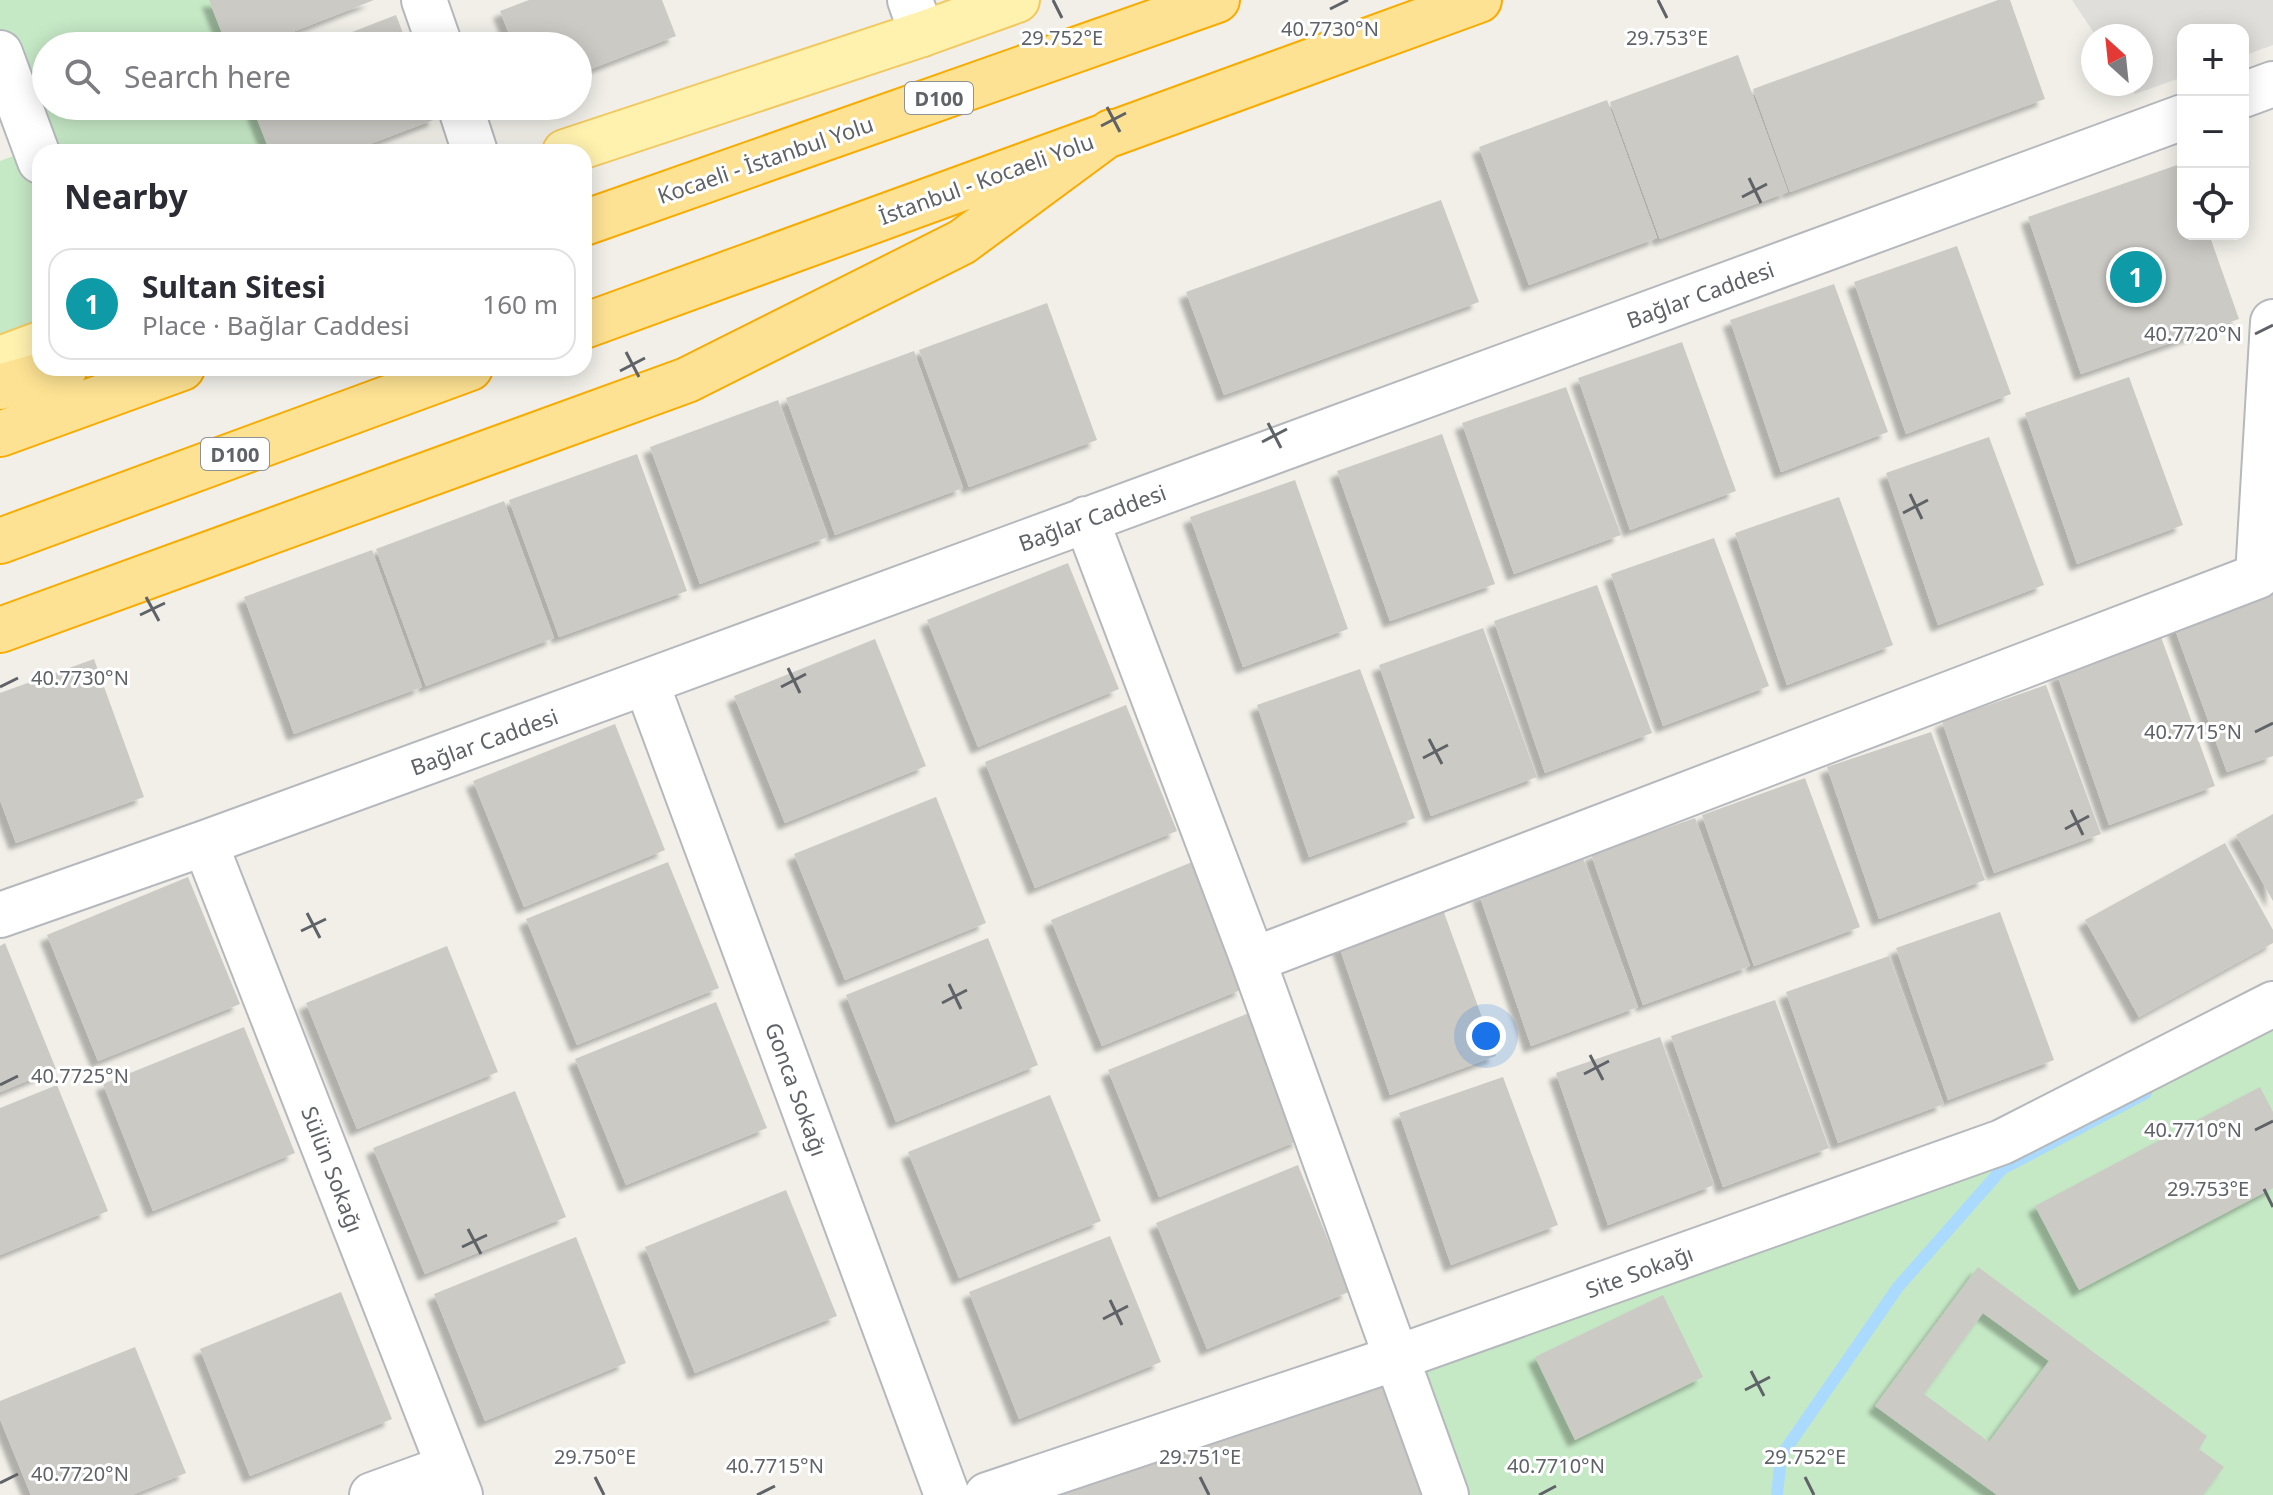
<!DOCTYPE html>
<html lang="en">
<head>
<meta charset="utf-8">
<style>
	body { margin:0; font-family:"Noto Sans",sans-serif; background:#f2f2f3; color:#2b2b33 }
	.controls { position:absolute; right:24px; top:24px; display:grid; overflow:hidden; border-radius:16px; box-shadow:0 4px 20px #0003 }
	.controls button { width:72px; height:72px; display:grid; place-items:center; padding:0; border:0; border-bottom:2px solid #e1e1e2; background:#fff; color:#2b2b33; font:40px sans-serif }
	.compass { position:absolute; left:2081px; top:24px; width:72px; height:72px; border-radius:50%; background:#fff; box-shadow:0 4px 20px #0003; rotate:333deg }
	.you { position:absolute; left:1486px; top:1036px; width:28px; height:28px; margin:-20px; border:6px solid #fff; border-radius:50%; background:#1a73e8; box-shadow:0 0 0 12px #1a73e833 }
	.badge { display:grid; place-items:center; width:52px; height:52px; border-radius:50%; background:#d93025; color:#fff; font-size:26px; font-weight:700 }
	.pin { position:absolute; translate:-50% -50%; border:4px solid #fff; box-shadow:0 2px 8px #0006 }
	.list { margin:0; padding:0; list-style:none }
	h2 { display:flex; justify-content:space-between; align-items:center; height:104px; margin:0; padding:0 32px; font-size:34px }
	h2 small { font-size:26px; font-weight:400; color:#7c7c81 }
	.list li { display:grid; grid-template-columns:52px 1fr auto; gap:24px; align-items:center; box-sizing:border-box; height:112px; margin:0 16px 16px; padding:0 16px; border:2px solid #e1e1e2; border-radius:24px }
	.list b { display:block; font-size:30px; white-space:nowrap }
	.list p { margin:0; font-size:26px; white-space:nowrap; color:#7c7c81 }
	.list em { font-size:26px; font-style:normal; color:#7c7c81 }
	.icon { flex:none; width:44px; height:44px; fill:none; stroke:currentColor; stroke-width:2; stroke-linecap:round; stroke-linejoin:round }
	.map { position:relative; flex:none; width:2273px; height:1495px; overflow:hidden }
	.search { position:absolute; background:#fff; box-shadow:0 4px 20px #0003; left:32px; top:32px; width:560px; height:88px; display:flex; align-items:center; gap:20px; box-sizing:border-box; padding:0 28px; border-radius:44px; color:#7c7c81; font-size:30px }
	.panel { position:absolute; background:#fff; box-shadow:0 4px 20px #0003; left:32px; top:144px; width:560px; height:232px; border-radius:24px }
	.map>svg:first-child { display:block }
	.industrial { fill:#e0deda }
	.green { fill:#c5e8c5 }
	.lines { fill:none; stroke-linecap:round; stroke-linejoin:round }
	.stream { stroke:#aadaff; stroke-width:12 }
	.building { fill:#cccac5; fill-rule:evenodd; filter:url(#shadow) }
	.minor-casing { stroke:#b5b8bc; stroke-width:48 }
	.major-casing { stroke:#f2c960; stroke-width:48 }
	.highway-casing { stroke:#f9ab00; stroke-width:48 }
	.minor { stroke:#fff; stroke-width:44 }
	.major { stroke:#fff2af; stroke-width:44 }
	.highway { stroke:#fde293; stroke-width:44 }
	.ticks { fill:none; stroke:#5f6368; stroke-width:3 }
	.labels { text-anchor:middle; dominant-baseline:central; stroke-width:6; stroke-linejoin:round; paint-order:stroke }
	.shield { fill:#fff; stroke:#8f9295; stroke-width:2 }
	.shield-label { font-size:20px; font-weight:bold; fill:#5f6368 }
	.street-label { font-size:22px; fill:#5f6368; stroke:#fff }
	.ticks-label { font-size:20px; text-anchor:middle; fill:#5f6368; stroke:#fff; stroke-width:6; stroke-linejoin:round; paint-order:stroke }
</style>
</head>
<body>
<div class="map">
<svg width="2273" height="1495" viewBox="0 0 2273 1495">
	<defs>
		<filter id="shadow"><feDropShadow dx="-7" dy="7" stdDeviation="2" flood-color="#0004"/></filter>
	</defs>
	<rect width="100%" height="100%" fill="#f1efe8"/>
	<path class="industrial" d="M2072 0H2273V45L2243 56V30H2183V77L2135 94 2129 84H2141V36H2096Z"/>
	<path class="green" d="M0 0H209L227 46H46V106H252L270 152H40V344L0 359V161L35 148 0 53Z
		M2273 1004V1495H1446L1396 1358 2002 1142Z"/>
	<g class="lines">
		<path class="stream" d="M1777 1495 1781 1456 1898 1287 2002 1169 2146 1093"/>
	</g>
	<path class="building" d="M209 0H374L257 46H227Z
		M529 0H662L676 36 578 74V46H514L500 11Z
		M1998 0H2010L2045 99 1790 192 1753 89Z
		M396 15 408 46H316Z
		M1738 55 1788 192 1660 239 1610 102Z
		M1607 100 1657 238 1529 285 1479 147Z
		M252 106H431L436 119 349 152H270Z
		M2183 163V234H2209L2239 319 2081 374 2028 217Z
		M1441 200 1479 302 1224 395 1186 292Z
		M1957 246 2011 394 1906 434 1854 282Z
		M1834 284 1888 432 1781 472 1730 320Z
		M1047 303 1097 440 969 487 919 350Z
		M1682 342 1736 491 1630 530 1578 378Z
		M914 351 963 488 835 535 786 398Z
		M2129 377 2183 525 2077 564 2025 413Z
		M1566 387 1621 535 1514 574 1462 423Z
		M778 400 828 537 700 584 650 447Z
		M1442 434 1495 584 1390 621 1337 471Z
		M1989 437 2044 585 1938 625 1886 473Z
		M637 454 687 591 559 637 509 500Z
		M1295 480 1348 629 1243 667 1190 517Z
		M1839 497 1893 645 1787 685 1735 533Z
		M504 501 554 638 426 686 376 549Z
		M1714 538 1769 686 1663 726 1611 574Z
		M372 550 422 687 294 734 244 597Z
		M1068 563 1119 689 978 747 927 620Z
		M1597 585 1652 733 1545 773 1494 621Z
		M2273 587V756L2227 772 2173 624Z
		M1483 628 1537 777 1431 816 1379 665Z
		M2161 637 2215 786 2109 825 2057 674Z
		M875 639 926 766 785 823 734 696Z
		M94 659 144 797 16 843 0 800V693Z
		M1360 669 1415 818 1309 857 1257 705Z
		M2046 685 2101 834 1994 873 1942 721Z
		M1126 705 1177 831 1035 888 985 762Z
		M615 724 665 850 524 907 473 781Z
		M1931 732 1985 880 1879 919 1827 767Z
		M1805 778 1860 927 1754 966 1702 815Z
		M936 797 986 923 845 980 794 854Z
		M2273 814V901L2236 835Z
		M1695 818 1750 966 1643 1005 1591 854Z
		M2225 843 2273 930V943L2139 1017 2085 920Z
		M1583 858 1638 1007 1531 1046 1479 894Z
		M668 862 719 988 577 1045 526 919Z
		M1192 862 1243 989 1102 1046 1051 920Z
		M188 877 240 1004 98 1061 47 935Z
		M1442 907 1496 1056 1390 1095 1338 943Z
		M2000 912 2054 1060 1948 1100 1896 948Z
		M988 938 1038 1065 896 1122 846 995Z
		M5 943 56 1069 0 1092V946Z
		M447 946 498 1072 357 1129 306 1003Z
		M1889 956 1944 1104 1838 1143 1786 992Z
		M1775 1000 1829 1148 1723 1187 1671 1036Z
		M716 1002 767 1128 626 1185 575 1059Z
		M1249 1013 1300 1140 1159 1197 1108 1070Z
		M244 1027 295 1153 153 1211 103 1084Z
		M1660 1037 1714 1185 1608 1225 1556 1073Z
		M1503 1077 1558 1225 1451 1265 1399 1113Z
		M57 1085 108 1211 0 1255V1108Z
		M2260 1087 2273 1112V1188L2079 1290 2035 1206Z
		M515 1091 566 1217 425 1274 373 1148Z
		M1050 1095 1101 1221 959 1278 908 1152Z
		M1298 1165 1349 1292 1207 1349 1156 1223Z
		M786 1190 837 1316 695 1373 645 1247Z
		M1110 1236 1161 1362 1019 1419 969 1292Z
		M576 1237 626 1363 485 1421 434 1294Z
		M1978 1267 2207 1436 2199 1449 2224 1467 2203 1495H1997L1875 1406ZM1983 1313 2049 1361 1989 1442 1924 1394Z
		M341 1292 392 1419 250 1476 200 1349Z
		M1663 1295 1703 1377 1575 1440 1535 1357Z
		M135 1347 186 1473 132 1495H31L0 1419V1401Z
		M1391 1367 1435 1495H1062L1058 1482Z"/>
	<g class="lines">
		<g class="minor-casing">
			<path id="minor" d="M424 0 440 46
				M910 0 922 34
				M0 53 40 161
				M2243 95 2273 84
				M460 106 475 152
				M1086 519 1253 960 1446 1495
				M646 682 947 1495
				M205 843 460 1495
				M0 915 205 843 646 682 2183 117
				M1253 960 2258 576 2273 322
				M372 1495 449 1467
				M987 1495 1396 1358 2002 1142 2273 1004"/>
		</g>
		<g class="major-casing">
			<path id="major" d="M565 152 922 34 1017 0
				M0 359 40 344"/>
		</g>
		<g class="highway-casing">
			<path id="highway" d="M584 223 1217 0
				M584 326 1479 0
				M0 387 65 368
				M0 434 182 368
				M0 541 470 368
				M0 630 687 380 962 242 1111 132"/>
		</g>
		<use href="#minor" class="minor"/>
		<use href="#major" class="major"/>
		<use href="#highway" class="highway"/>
	</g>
	<path class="ticks" d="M1053 0 1062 18M1658 0 1667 18M1330 9 1348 0M1107 107 1120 132M1101 126 1126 113M1749 178 1761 203M1742 197 1767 184M2255 334 2273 325M626 352 639 377M620 371 645 358M1268 423 1281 448M1262 442 1287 429M1910 494 1922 519M1903 513 1928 500M146 597 159 621M140 615 165 603M788 668 800 693M0 687 18 678M781 687 806 674M2255 732 2273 723M1429 739 1442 764M1423 758 1448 745M2071 810 2083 835M2065 829 2089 816M307 913 320 938M301 931 326 919M949 984 961 1009M942 1003 967 990M1590 1055 1603 1080M1584 1074 1609 1061M0 1085 18 1076M2255 1130 2273 1121M2264 1189 2273 1207M468 1229 481 1254M462 1247 487 1235M1110 1300 1122 1325M1103 1319 1128 1306M1751 1371 1764 1396M1745 1390 1770 1377M595 1477 604 1495M1200 1477 1209 1495M1805 1477 1814 1495M0 1483 18 1474M757 1495 775 1486M1539 1495 1556 1486"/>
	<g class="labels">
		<g class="shield">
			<rect x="905" y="82" width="68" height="32" rx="6"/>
			<rect x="201" y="438" width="68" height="32" rx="6"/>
		</g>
		<g class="shield-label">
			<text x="939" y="98">D100</text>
			<text x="235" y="454">D100</text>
		</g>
		<g class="street-label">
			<text transform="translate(765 159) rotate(-19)">Kocaeli - İstanbul Yolu</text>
			<text transform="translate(986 178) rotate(-20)">İstanbul - Kocaeli Yolu</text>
			<text transform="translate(1700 294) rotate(-20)">Bağlar Caddesi</text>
			<text transform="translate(1092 517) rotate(-20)">Bağlar Caddesi</text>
			<text transform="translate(484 741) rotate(-20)">Bağlar Caddesi</text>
			<text transform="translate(797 1089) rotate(70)">Gonca Sokağı</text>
			<text transform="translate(333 1169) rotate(69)">Sülün Sokağı</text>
			<text transform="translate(1639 1271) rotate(-20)">Site Sokağı</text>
		</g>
	</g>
	<g class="ticks-label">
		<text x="1330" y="36">40.7730°N</text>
		<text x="1062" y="45">29.752°E</text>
		<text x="1667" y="45">29.753°E</text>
		<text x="2193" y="341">40.7720°N</text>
		<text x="80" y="685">40.7730°N</text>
		<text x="2193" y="739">40.7715°N</text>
		<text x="80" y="1083">40.7725°N</text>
		<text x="2193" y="1137">40.7710°N</text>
		<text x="2208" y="1196">29.753°E</text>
		<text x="595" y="1464">29.750°E</text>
		<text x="1200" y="1464">29.751°E</text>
		<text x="1805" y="1464">29.752°E</text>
		<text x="775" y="1473">40.7715°N</text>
		<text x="1556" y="1473">40.7710°N</text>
		<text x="80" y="1481">40.7720°N</text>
	</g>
</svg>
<div class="controls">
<button>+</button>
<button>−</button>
<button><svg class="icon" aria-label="locate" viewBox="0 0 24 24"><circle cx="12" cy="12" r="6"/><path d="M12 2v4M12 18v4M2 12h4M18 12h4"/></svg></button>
</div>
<svg class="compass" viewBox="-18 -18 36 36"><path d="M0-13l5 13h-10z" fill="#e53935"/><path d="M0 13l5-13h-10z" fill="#7c7c81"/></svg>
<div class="you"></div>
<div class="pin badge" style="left:2136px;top:277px;background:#0f9aa8">1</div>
<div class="search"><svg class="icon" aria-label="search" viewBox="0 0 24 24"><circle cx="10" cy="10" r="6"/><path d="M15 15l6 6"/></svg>Search here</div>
<section class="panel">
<h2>Nearby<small></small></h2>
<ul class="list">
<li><span class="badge" style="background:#0f9aa8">1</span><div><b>Sultan Sitesi</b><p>Place · Bağlar Caddesi</p></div><em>160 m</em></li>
</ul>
</section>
</div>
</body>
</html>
